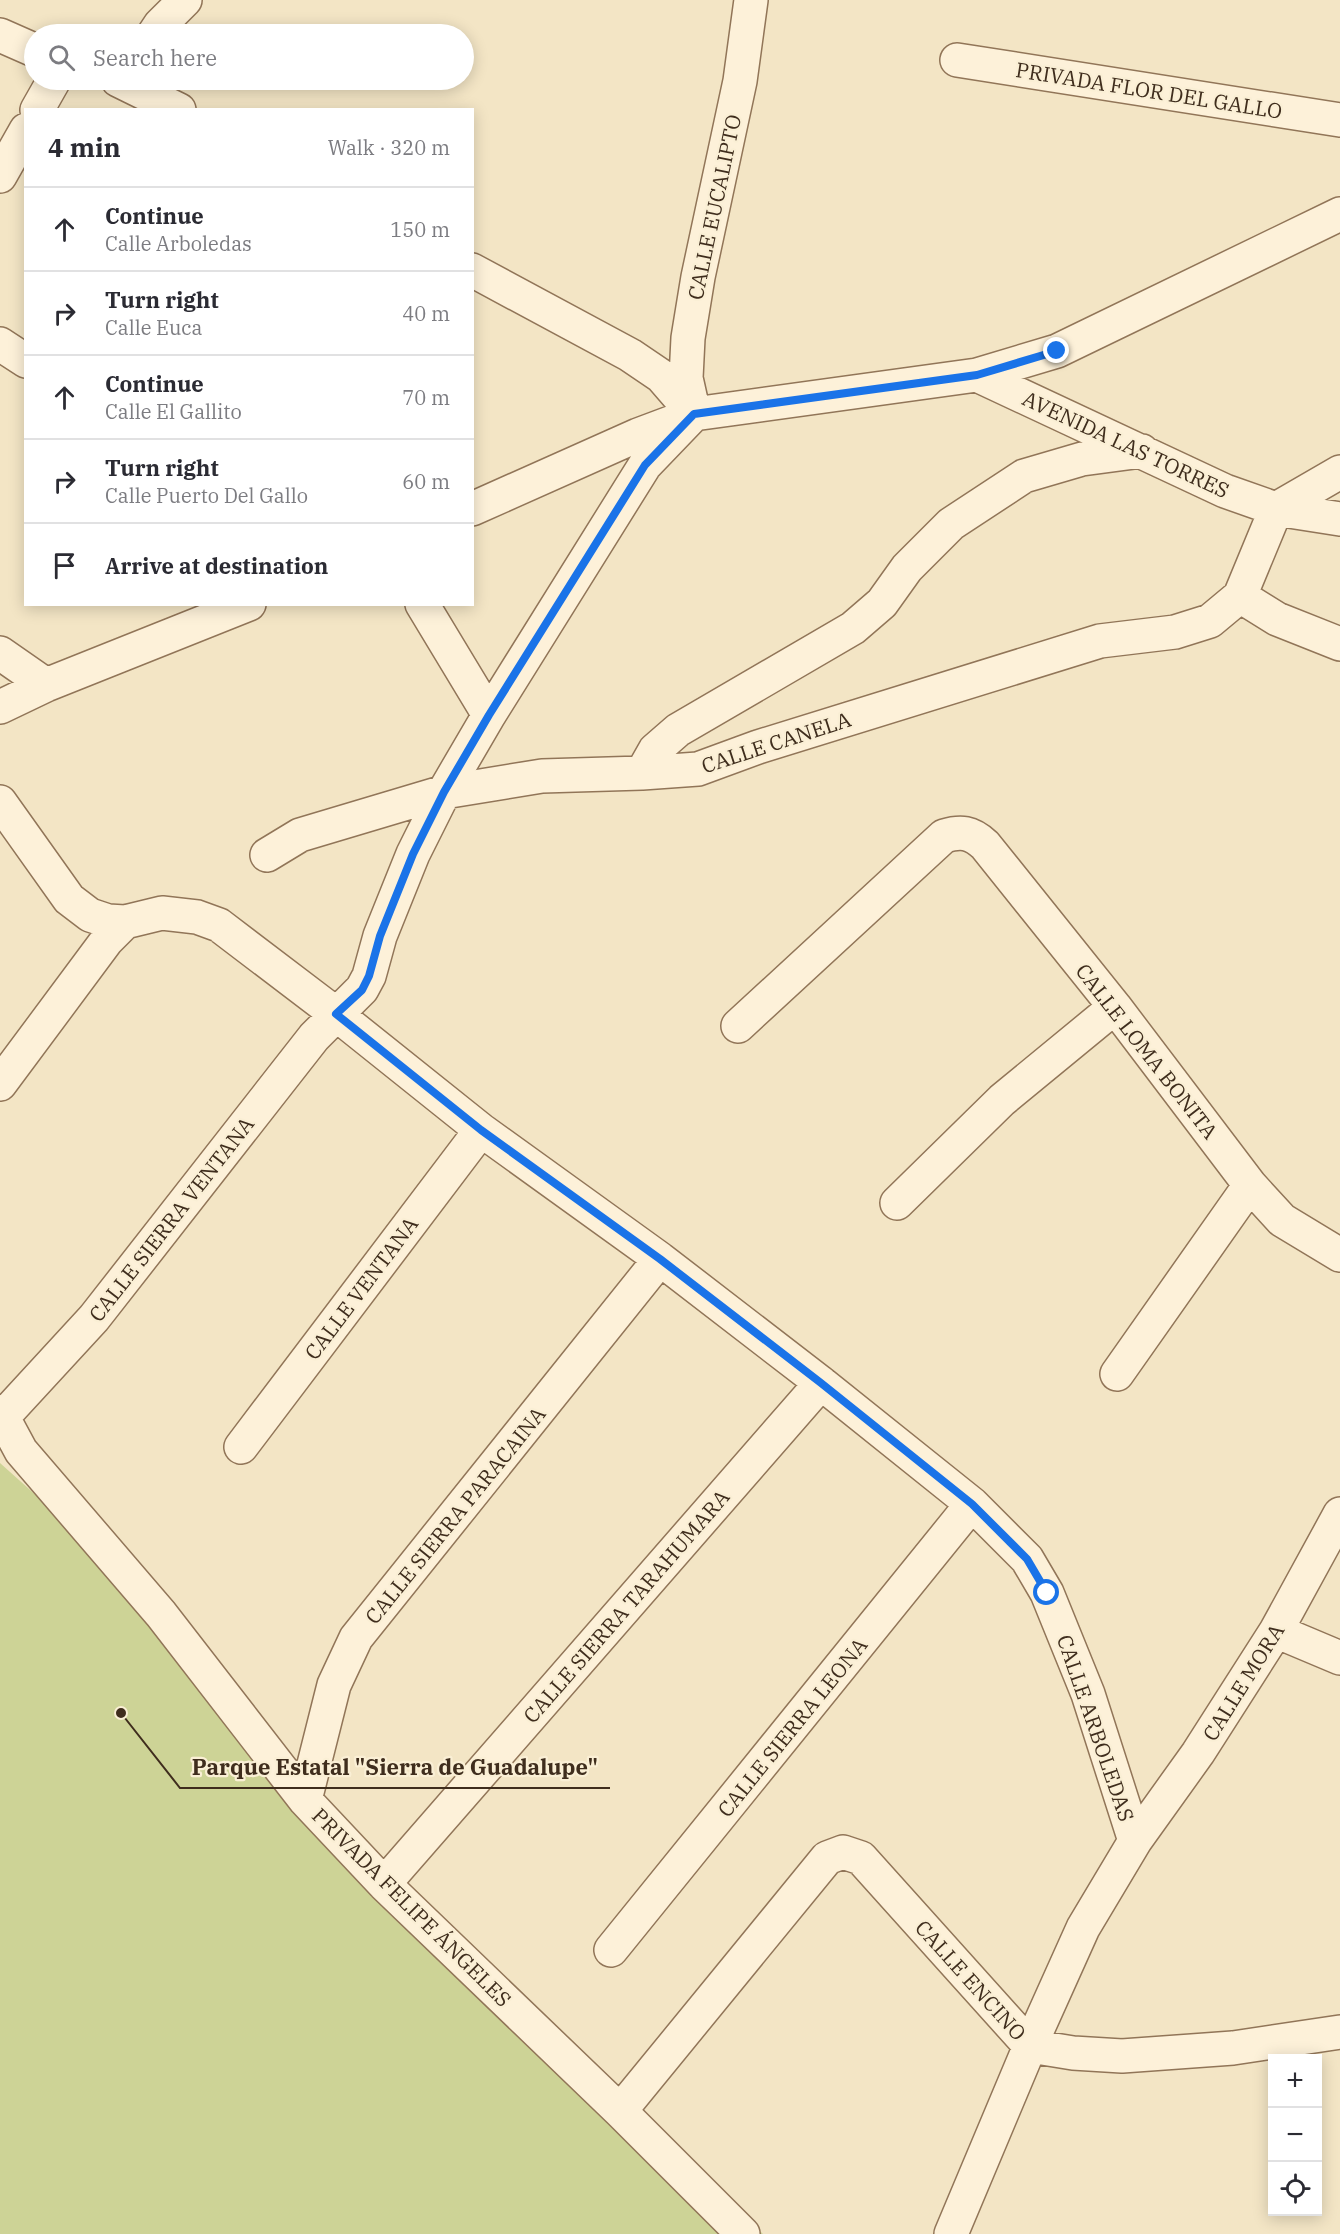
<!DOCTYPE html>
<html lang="en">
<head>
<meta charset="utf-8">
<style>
	body { margin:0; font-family:"IBM Plex Serif",serif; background:#f7f7f7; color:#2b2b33 }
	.controls { position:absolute; right:18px; bottom:18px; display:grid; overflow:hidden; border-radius:0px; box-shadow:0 3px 15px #0003 }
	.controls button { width:54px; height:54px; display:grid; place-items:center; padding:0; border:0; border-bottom:2px solid #e1e1e2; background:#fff; color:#2b2b33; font:30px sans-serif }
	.stop { position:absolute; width:18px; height:18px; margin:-14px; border:4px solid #1a73e8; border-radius:50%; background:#fff }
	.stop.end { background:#1a73e8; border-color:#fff; box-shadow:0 2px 6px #0008 }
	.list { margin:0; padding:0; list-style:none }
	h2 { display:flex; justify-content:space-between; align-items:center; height:78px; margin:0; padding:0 24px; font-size:26px }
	h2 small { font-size:20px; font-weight:400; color:#7c7c81 }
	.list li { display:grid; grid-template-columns:39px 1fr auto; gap:18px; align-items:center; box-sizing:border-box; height:84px; padding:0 24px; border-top:2px solid #e1e1e2 }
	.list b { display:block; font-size:22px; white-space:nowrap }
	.list p { margin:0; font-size:20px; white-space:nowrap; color:#7c7c81 }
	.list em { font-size:20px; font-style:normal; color:#7c7c81 }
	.icon { flex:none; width:33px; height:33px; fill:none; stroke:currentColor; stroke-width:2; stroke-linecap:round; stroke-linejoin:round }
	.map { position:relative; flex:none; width:1340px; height:2234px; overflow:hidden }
	.search { position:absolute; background:#fff; box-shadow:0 3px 15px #0003; left:24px; top:24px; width:450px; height:66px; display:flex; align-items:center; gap:15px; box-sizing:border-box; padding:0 21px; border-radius:33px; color:#7c7c81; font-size:22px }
	.panel { position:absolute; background:#fff; box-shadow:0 3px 15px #0003; left:24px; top:108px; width:450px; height:498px; border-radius:0px }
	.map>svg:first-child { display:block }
	.green { fill:#cdd396 }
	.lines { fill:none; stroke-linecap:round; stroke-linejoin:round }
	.street-casing { stroke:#917558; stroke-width:36 }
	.street { stroke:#fdf1d9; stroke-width:33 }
	.route { stroke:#1a73e8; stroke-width:8 }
	.labels { text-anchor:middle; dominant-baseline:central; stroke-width:4.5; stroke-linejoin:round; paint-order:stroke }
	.street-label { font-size:21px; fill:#3f2d1d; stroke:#faefd5 }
	.leader { fill:none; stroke:#3f2d1d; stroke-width:2 }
	.callout-dot { fill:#3f2d1d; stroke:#faefd5; stroke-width:2 }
	.callout-label { font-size:22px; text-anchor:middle; font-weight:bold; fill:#3f2d1d; stroke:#faefd5; stroke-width:4.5; stroke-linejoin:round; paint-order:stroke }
</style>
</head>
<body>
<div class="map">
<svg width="1340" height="2234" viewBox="0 0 1340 2234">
	<rect width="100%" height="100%" fill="#f3e5c5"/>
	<path class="green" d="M0 1463 106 1558 380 1868 639 2113 763 2234H0Z"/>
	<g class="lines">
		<g class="street-casing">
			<path id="street" d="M154 34 160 25 185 0
				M0 35 34 50
				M957 60 1340 120
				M118 80 179 110
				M37 110 54 80
				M0 176 26 130
				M472 270 630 355 661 376 693 413
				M0 344 26 361
				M977 375 1225 491 1276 509 1340 519
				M694 414 686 378 688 338 698 277 740 81 751 0
				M1340 472 1276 509 1240 596 1277 619 1340 644
				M472 509 638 435 694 414 977 375 1057 351 1340 214
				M422 604 489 715
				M0 653 46 685
				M0 707 46 685 249 604
				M642 773 655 750 678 730 853 628 882 603 907 568 951 524 1024 476 1082 459 1142 451
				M0 802 69 899 90 915 108 921 125 922 162 913 197 917 219 925 336 1014 481 1130 660 1259 821 1383 972 1504 1027 1559 1047 1593 1088 1694 1135 1841
				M267 855 300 835 444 792 542 776 642 773 698 769 758 747 1100 641 1175 632 1210 621 1240 596
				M738 1026 944 836C961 831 971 832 985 845L1115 1007 1250 1185 1282 1220 1340 1255
				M0 1084 107 940 125 922
				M897 1203 1002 1100 1115 1007
				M1117 1374 1250 1185
				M0 1412 21 1451 161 1614 305 1800 384 1884 620 2111 743 2234
				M0 1420 94 1318 314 1037 362 989 369 976 380 936 413 854 444 792 489 715 645 465 694 414
				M241 1447 481 1130
				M1276 1631 1340 1658
				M305 1800 334 1685 356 1638 660 1259
				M384 1884 821 1383
				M611 1950 972 1504
				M620 2111 827 1858 843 1852 861 1858 1030 2046 1073 2053 1122 2056 1233 2048 1340 2032
				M951 2234 1030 2046 1083 1928 1135 1841 1198 1753 1276 1631 1340 1514"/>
		</g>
		<use href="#street" class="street"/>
	</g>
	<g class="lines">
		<path class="route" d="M1047 1593 1027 1559 972 1504 821 1383 660 1259 481 1130 336 1014 362 990 369 976 380 936 413 854 444 792 489 715 645 465 694 414 977 375 1057 351"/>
	</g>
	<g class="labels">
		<g class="street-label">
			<text transform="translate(1149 90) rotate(9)">PRIVADA FLOR DEL GALLO</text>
			<text transform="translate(714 207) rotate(-78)">CALLE EUCALIPTO</text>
			<text transform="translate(1126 444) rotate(25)">AVENIDA LAS TORRES</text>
			<text transform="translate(776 742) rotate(-18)">CALLE CANELA</text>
			<text transform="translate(1147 1051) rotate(52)">CALLE LOMA BONITA</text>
			<text transform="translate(171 1219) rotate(-52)">CALLE SIERRA VENTANA</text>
			<text transform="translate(361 1288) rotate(-53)">CALLE VENTANA</text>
			<text transform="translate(455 1515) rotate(-51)">CALLE SIERRA PARACAINA</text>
			<text transform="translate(626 1606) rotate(-49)">CALLE SIERRA TARAHUMARA</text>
			<text transform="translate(1243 1682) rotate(-58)">CALLE MORA</text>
			<text transform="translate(792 1727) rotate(-51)">CALLE SIERRA LEONA</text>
			<text transform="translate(1096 1728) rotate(71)">CALLE ARBOLEDAS</text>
			<text transform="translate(412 1907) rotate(45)">PRIVADA FELIPE ÁNGELES</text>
			<text transform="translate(971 1980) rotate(48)">CALLE ENCINO</text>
		</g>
	</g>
	<path class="leader" d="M121 1713L180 1788H610"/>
	<circle class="callout-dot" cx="121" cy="1713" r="6"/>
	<g class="callout-label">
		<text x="395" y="1775">Parque Estatal "Sierra de Guadalupe"</text>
	</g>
</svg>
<div class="controls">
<button>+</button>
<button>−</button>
<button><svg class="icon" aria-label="locate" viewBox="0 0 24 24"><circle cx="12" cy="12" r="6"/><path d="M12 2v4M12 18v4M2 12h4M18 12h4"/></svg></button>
</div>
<div class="stop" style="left:1047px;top:1593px"></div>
<div class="stop end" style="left:1057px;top:351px"></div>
<div class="search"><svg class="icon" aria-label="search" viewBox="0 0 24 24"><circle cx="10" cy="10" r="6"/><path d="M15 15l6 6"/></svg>Search here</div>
<section class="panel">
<h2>4 min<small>Walk · 320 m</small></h2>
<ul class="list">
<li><svg class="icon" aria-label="ahead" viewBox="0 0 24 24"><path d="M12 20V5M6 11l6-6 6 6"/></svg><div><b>Continue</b><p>Calle Arboledas</p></div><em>150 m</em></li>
<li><svg class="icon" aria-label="right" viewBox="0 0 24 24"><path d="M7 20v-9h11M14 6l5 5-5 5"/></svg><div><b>Turn right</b><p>Calle Euca</p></div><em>40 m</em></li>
<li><svg class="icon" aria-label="ahead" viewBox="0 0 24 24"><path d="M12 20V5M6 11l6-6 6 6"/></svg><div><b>Continue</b><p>Calle El Gallito</p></div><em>70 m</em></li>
<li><svg class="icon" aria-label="right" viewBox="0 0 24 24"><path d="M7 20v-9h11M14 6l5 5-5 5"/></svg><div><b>Turn right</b><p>Calle Puerto Del Gallo</p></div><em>60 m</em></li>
<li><svg class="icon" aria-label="arrive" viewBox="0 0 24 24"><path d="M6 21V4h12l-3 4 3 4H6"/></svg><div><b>Arrive at destination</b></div></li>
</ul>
</section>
</div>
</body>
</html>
